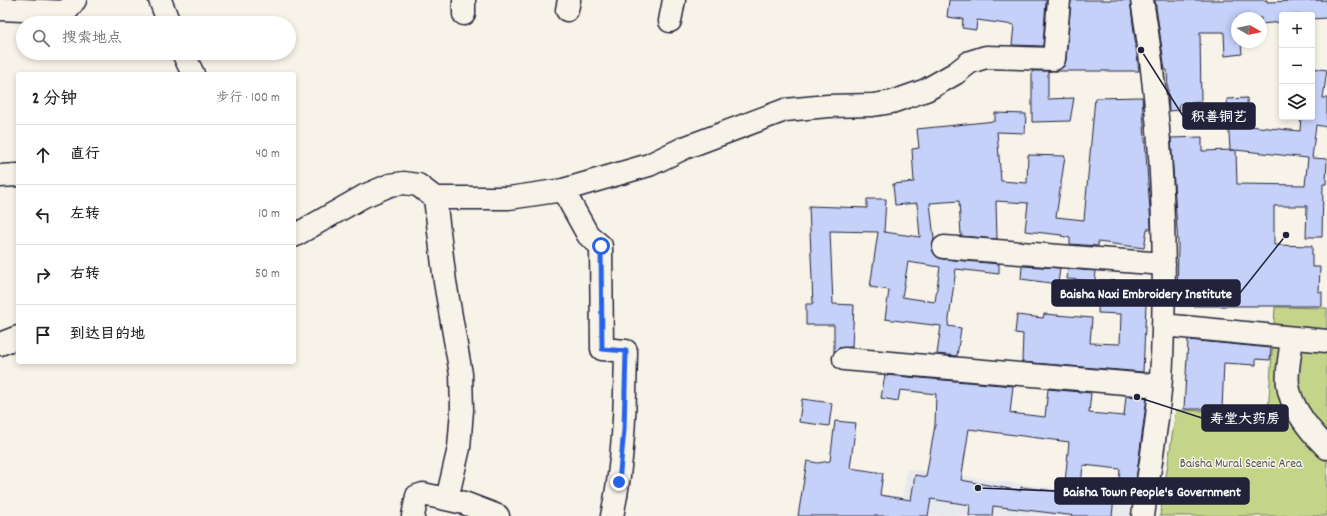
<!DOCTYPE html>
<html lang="zh">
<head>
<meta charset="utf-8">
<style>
	body { margin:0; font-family:Dekko,"LXGW WenKai TC",sans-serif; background:#f2f2f2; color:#222 }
	.controls { position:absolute; right:12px; top:12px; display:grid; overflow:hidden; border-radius:4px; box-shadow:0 2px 6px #0003 }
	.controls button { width:36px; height:36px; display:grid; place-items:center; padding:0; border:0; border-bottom:1px solid #e0e0e0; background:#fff; color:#222; font:20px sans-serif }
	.compass { position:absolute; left:1231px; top:12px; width:36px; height:36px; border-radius:50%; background:#fff; box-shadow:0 2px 6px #0003; rotate:99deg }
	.stop { position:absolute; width:12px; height:12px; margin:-9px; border:3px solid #2563eb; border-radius:50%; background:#fff }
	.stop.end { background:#2563eb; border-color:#fff; box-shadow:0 1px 4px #0008 }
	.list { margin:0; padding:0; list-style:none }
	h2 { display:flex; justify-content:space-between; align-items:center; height:52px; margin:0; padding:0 16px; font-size:17px }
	h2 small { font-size:13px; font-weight:400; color:#767676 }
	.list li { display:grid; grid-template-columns:26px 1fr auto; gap:12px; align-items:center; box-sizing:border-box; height:60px; padding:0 16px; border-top:1px solid #e0e0e0 }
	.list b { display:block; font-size:15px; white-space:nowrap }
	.list em { font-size:13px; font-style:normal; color:#767676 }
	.icon { flex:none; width:22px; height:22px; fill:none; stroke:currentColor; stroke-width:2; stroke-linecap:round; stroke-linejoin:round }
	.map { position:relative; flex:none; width:1327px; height:516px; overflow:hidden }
	.search { position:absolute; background:#fff; box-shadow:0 2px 6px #0003; left:16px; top:16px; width:280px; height:44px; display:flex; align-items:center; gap:10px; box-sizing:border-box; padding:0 14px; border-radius:22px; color:#767676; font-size:15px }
	.panel { position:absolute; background:#fff; box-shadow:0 2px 6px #0003; left:16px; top:72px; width:280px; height:292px; border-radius:4px }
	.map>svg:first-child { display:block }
	.built { fill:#e8e9ed }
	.green { fill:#c4d488; stroke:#737b62 }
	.building { fill:#c5d1f9; stroke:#22223b; fill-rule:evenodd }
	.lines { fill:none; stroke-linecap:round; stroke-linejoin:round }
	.minor-casing { stroke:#22223b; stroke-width:25 }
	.minor { stroke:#f7f3e8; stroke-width:22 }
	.route { stroke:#2563eb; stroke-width:5 }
	.labels { text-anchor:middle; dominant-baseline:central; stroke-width:3; stroke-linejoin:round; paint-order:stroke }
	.park-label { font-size:13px; fill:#535752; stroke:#f7f3e8 }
	.leader { fill:none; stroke:#22223b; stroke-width:1.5 }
	.callout-dot { fill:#22223b; stroke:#f7f3e8; stroke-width:1.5 }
	.callout { fill:#22223b; stroke:#22223b; stroke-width:1.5 }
	.callout-label { font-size:14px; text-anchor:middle; font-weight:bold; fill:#fff }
</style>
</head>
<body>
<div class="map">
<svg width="1327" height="516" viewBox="0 0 1327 516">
	<rect width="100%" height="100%" fill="#f7f3e8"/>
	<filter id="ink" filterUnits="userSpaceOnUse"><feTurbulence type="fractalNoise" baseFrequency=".025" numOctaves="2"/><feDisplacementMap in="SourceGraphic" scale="8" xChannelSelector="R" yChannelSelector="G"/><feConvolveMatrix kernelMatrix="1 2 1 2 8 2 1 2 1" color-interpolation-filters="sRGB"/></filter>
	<g filter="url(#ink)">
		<path class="built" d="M907 469 1132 498 1130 516H899Z"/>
		<path class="green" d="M1275 307 1327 308V516H1160L1176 410 1268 413Z"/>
		<path class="building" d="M949 0H1046L1043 46 1012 45 1014 25 977 20 976 30 962 28 963 19 947 17Z
			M1071 0H1130L1139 71H1054L1064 66 1066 60Z
			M1155 0H1267V2L1327 0V18L1312 19V15H1282V22L1261 24V18H1237V42H1241L1242 54 1225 56 1224 32H1200L1201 102 1179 104 1180 110 1169 111 1167 70H1165Z
			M1312 68 1327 70 1323 98H1327V127L1316 125 1312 158 1327 159 1326 184H1323L1322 237H1306L1307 206H1274V245L1312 246V267H1320L1319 292H1322V306H1177L1178 244 1171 138 1202 137V151L1235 150H1230L1227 99 1247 98 1248 126 1300 131 1301 117H1312ZM1236 150 1308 158 1305 185 1237 184Z
			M1032 71H1052H1048V99L1074 98 1070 121 1032 122Z
			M1142 97 1151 225V229H1147L1144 248 1098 242V246L1070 244V238L1061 236 1062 235 1025 231 1028 203 996 201 997 239 961 236 959 201 930 203 934 239 932 246 933 252 937 257 943 259 999 264V274L956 269 948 326 961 328 957 356 937 354 941 326 885 319 889 290 870 287 878 232 830 231 833 304 854 305 852 347 839 348 834 352V325H806V304H813L809 206 867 208V199H886L884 232 920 237 917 203 895 205 893 184 914 182 912 149 919 148 917 129 995 121V113L1026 114 1025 133 997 132 1001 181 1027 183 1028 155 1065 156 1056 217 1084 220 1095 98ZM908 262 940 267 935 302 902 297Z
			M1022 266 1060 268 1058 284 1021 279Z
			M1068 269 1096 271 1095 281 1067 279Z
			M1099 280 1147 282 1143 372 1022 362 1023 334 1015 333 1017 315 1043 318 1044 314 1092 318 1090 343 1120 344 1121 314 1098 313Z
			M1188 340 1271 348 1270 360 1256 359V365L1224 363 1222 409H1184Z
			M885 375 1013 386 1010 413 1045 417 1048 389 1091 393 1089 413 1124 416 1126 396 1147 397 1136 480 1119 479 1120 469 1083 465 1080 494 1114 498 1112 516H1076L993 506 992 516H969L970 505 931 499 928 516H798L807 461 818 463 830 461 835 421 856 423 850 468 883 473 880 495 911 500 915 475 926 477 935 425 936 394 900 390 898 401 881 398ZM969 429 1069 442 1064 492 1021 487V491L961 480Z
			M802 399 832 403 829 426 799 422Z"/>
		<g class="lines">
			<g class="minor-casing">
				<path id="minor" d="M160 0 169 23
					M1142 0C1162 118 1167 240 1162 360 1160 412 1150 464 1143 516
					M0 9 66 12 75 0
					M567 10 569 0
					M464 14V0
					M670 21 674 0
					M183 53 193 74
					M0 176 18 175
					M563 190 588 235 601 246 602 349 626 351C625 407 624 461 612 516
					M435 198 445 282 461 374 462 410 459 448 447 499
					M294 236 364 196 390 185 404 183 418 185 435 198H509L563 190 649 165 684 148 785 110 828 106 873 105 892 102 926 90 956 73 970 62 986 57 1054 59 1059 0
					M944 247 1164 264
					M1163 325 1327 341
					M1292 338C1291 352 1286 370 1288 385 1291 409 1311 432 1327 448
					M0 344 18 337
					M844 359 1160 386
					M413 516 417 496 423 494 464 503 498 516"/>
			</g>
			<use href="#minor" class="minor"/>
		</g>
	</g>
	<g class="lines" filter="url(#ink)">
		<path class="route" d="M601 246 602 349 626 351 624 430 619 482"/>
	</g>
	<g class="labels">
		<g class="park-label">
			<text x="1241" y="464">Baisha Mural Scenic Area</text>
		</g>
	</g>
	<path class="leader" d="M1141 50L1183 116M1286 235L1240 293M1137 397L1202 418M978 488L1055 491"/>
	<g class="callout-dot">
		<circle cx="1141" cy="50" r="4"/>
		<circle cx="1286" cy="235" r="4"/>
		<circle cx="1137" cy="397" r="4"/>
		<circle cx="978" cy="488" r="4"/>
	</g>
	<g class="callout">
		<rect x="1183" y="103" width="72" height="26" rx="4"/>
		<rect x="1052" y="280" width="188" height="26" rx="4"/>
		<rect x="1202" y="405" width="86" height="26" rx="4"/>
		<rect x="1055" y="478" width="194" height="26" rx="4"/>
	</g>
	<g class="callout-label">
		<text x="1219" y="121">积善铜艺</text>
		<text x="1146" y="298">Baisha Naxi Embroidery Institute</text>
		<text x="1245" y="423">寿堂大药房</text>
		<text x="1152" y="496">Baisha Town People's Government</text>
	</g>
</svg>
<div class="controls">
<button>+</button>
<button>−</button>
<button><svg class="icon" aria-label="layers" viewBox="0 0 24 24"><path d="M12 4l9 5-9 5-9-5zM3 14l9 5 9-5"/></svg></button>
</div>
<svg class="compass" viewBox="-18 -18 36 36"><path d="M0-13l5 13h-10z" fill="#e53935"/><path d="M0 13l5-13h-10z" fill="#767676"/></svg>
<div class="stop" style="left:601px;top:246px"></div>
<div class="stop end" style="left:619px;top:482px"></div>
<div class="search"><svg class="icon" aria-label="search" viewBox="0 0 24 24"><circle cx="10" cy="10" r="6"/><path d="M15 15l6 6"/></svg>搜索地点</div>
<section class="panel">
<h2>2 分钟<small>步行 · 100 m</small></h2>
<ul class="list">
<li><svg class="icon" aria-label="ahead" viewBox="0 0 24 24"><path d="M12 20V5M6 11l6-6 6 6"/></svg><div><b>直行</b></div><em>40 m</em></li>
<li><svg class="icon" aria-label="left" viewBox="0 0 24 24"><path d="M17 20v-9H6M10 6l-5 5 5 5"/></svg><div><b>左转</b></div><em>10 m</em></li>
<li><svg class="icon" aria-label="right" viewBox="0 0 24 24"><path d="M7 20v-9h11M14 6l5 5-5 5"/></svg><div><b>右转</b></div><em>50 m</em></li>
<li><svg class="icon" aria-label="arrive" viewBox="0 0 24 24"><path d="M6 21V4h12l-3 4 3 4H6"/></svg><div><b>到达目的地</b></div></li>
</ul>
</section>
</div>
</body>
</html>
